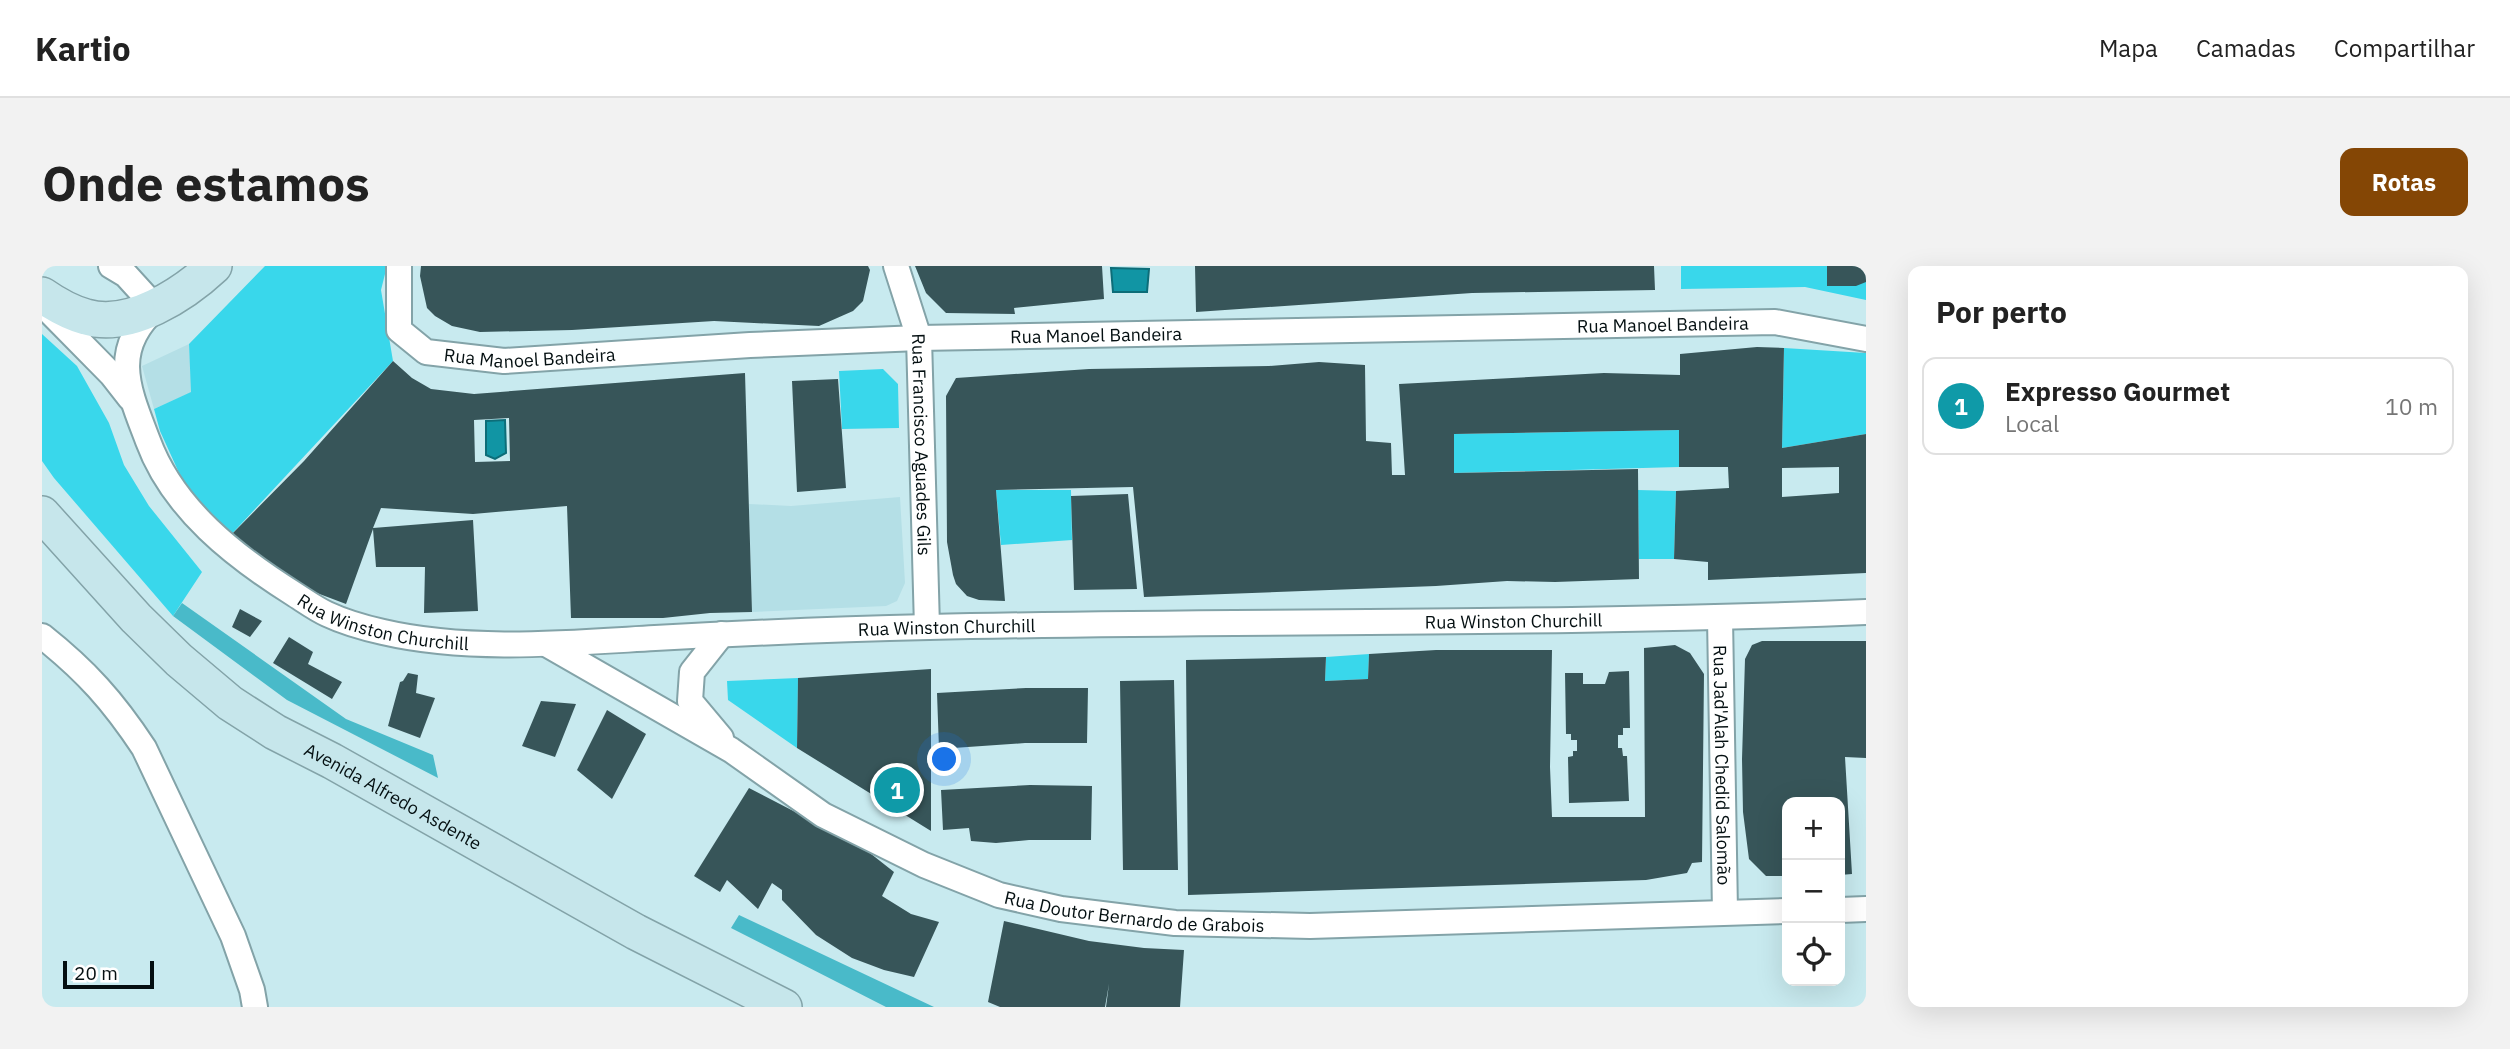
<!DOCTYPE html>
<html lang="pt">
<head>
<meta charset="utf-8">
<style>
	body { margin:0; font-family:"IBM Plex Sans",sans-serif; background:#f2f2f2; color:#222 }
	.controls { position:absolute; right:21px; bottom:21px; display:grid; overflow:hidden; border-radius:14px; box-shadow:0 7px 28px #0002 }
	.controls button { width:63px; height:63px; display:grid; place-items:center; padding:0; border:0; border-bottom:2px solid #e0e0e0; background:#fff; color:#222; font:35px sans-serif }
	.scale { position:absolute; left:21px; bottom:18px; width:91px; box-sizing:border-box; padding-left:7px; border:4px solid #040f11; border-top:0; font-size:19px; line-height:24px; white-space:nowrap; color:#040f11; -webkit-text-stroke:5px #fff; paint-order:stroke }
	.you { position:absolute; left:903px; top:494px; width:24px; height:24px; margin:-18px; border:5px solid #fff; border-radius:50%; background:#1a73e8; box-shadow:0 0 0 10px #1a73e833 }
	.badge { display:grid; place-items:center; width:46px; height:46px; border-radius:50%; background:#844605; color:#fff; font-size:23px; font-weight:700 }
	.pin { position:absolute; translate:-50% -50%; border:4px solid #fff; box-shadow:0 2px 7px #0006 }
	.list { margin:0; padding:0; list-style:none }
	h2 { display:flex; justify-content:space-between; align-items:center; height:91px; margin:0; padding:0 28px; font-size:30px }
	h2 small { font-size:23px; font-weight:400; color:#767676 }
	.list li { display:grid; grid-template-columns:46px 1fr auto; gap:21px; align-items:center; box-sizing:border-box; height:98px; margin:0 14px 14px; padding:0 14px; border:2px solid #e0e0e0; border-radius:14px }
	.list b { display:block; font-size:26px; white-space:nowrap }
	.list p { margin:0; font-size:23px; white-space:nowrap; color:#767676 }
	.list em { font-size:23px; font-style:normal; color:#767676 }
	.icon { flex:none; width:38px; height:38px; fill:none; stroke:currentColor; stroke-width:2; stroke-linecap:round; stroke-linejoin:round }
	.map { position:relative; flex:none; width:1824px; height:741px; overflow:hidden; border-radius:14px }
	header { display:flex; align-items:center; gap:42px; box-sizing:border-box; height:98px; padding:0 35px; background:#fff; border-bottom:2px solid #e0e0e0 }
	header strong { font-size:33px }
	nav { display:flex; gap:38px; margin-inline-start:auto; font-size:24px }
	.intro { display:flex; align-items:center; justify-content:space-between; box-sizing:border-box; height:168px; padding:0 42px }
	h1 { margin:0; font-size:49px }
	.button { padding:18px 32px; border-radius:14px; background:#844605; color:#fff; font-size:24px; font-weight:700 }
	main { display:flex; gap:42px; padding:0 42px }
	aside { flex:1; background:#fff; border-radius:14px; box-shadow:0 7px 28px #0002 }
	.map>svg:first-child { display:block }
	.built { fill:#b4dfe6 }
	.green { fill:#39d7eb }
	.forest { fill:#49bac9 }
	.water { fill:#1195a4; stroke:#0d6d78; stroke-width:2 }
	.building { fill:#375559; fill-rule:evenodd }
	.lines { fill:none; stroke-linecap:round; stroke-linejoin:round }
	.street-casing { stroke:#83a3a8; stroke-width:28 }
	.secondary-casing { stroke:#83a3a8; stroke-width:38 }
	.street { stroke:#fff; stroke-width:24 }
	.secondary { stroke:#c6e6eb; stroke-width:35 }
	.labels { text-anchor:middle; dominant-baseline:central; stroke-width:7; stroke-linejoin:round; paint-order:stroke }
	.street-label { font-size:18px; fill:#040f11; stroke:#fff }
</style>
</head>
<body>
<header>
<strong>Kartio</strong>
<nav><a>Mapa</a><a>Camadas</a><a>Compartilhar</a></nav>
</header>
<div class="intro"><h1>Onde estamos</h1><a class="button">Rotas</a></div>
<main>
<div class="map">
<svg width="1824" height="741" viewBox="0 0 1824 741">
	<rect width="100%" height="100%" fill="#c8eaef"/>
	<path class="built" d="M147 78 150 126 112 143 100 100Z
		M858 231 863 317 855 335 844 340 710 346 707 238 749 240Z"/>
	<path class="green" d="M223 0H345L339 24 351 95 186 272 143 220 118 165 112 143 149 126 147 78Z
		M1639 0H1785L1824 16V34L1763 21 1639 23Z
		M0 68 35 100 67 157 82 199 107 240 160 306 131 350 12 212 0 195Z
		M1742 82 1824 87V168L1740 182Z
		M841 103 856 118 857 162 800 163 797 105Z
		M1637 164V201L1412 207 1411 168Z
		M954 224H1029L1030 274 959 279Z
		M1596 224 1634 225 1632 293H1597Z
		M1327 388 1326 413 1283 415 1284 391Z
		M756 412 755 482 686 434 685 415Z"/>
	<path class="forest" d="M140 337 304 453 391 489 396 512 245 434 131 350Z
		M697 649 892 741H844L689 662Z"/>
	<path class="water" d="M1069 2 1107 3 1105 26H1071Z
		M463 154 464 187 453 193 444 189V155Z"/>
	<path class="building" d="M379 0H826L828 4 821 35 811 45 777 60 672 55 530 64 438 66 410 60 393 50 385 42 378 10Z
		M873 0H1060L1062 33 972 42 973 48 904 47 884 27Z
		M1153 0H1612L1613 24 1430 27 1154 46Z
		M1785 0H1824V16L1814 20H1785Z
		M1715 81 1742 82 1740 182 1824 168V307L1666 314V296L1632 293 1634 225 1687 222 1686 201H1637V164L1412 168V207L1596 203 1597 313 1513 316 1465 315 1394 320 1102 331 1091 221 954 224 963 335 937 334 925 330 914 318 911 309 905 276 904 130 914 112 1047 103 1227 100 1277 96 1323 99 1324 175 1349 177 1350 209H1363L1357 118 1562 107 1638 109V88ZM1797 201V227L1740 231V202Z
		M351 95 370 112 389 123 432 128 703 107 710 346 668 347 621 352H529L525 240 431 248 339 242 331 262 431 254 436 345 382 347 383 301H334L331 263 304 338 251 318 186 272 262 195ZM467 152 468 195 433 196 432 154Z
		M796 113 804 222 755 226 750 115Z
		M1086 228 1095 323 1032 324 1029 230Z
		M198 343 220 355 208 371 190 361Z
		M247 371 271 386 266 398 300 416 290 433 231 397Z
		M1720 375H1824V492L1803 491 1810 608 1798 609V536H1745V610H1724L1707 593 1701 546 1700 493 1703 393 1710 379Z
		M1633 379 1648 387 1662 408 1660 596 1650 597 1645 607 1604 614 1146 629 1144 394 1284 391 1283 415 1326 413 1327 388 1394 384H1510L1508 501 1510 551H1603L1602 382Z
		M889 403V565L755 482 756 412Z
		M1587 405 1588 462H1581V469H1576V482H1580L1581 490H1585L1587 535 1527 537 1526 491 1531 490V485H1535V474H1529V468H1524L1523 407H1541V418H1563L1567 406Z
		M366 407 376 409 374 427 393 432 378 472 346 460 358 416 361 415Z
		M1132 414 1136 604H1081L1078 415Z
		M984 422H1046L1045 477H983L897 483 895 427Z
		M499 435 534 438 513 491 480 480Z
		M565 444 604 468 570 533 535 504Z
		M988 519 1050 520 1049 574H987L954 577 929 575 927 562 901 564 899 524Z
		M707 522 819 580 852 606 840 630 869 648 897 656 872 711 842 704 810 692 774 669 740 634V624L730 617 716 643 685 614 678 626 652 610Z
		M962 655 1047 675 1102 682 1142 684 1138 741H1064L1067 718 1063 741H958L946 736Z"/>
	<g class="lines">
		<g class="street-casing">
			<g id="street">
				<path id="s1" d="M69 0 84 9 114 42C67 84 87 125 106 175 131 243 193 291 252 328 263 335 274 343 285 348 302 356 323 362 341 366 427 386 526 377 613 372 704 367 796 363 887 361 1199 354 1512 359 1824 346"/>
				<path id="s2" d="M357 0V64L384 86 462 95 708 79 877 72 1733 56 1824 73"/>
				<path id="s3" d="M854 0 877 72 885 361"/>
				<path d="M1 39 70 109 88 132"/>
				<path id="s4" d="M1678 352 1683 646"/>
				<path d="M0 370C44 405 71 435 102 482L191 670 210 724 213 741"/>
				<path id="s5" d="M506 379 689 484 781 549 882 599 957 629 1019 643 1133 657 1268 660 1745 645"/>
				<path d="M679 472 648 435 650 406 680 368"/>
				<path d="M1798 644 1824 643"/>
			</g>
		</g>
		<g class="secondary-casing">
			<g id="secondary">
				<path d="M0 29C13 38 29 47 44 51 88 64 142 28 172 0"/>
				<path id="s6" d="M0 248 94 352 137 394 188 437 233 466 290 495 594 666 742 741"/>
			</g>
		</g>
		<use href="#street" class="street"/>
		<use href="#secondary" class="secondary"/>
	</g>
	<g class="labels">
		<g class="street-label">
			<text stroke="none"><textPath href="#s2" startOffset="1337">Rua Manoel Bandeira</textPath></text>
			<text stroke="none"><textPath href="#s2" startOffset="770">Rua Manoel Bandeira</textPath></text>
			<text stroke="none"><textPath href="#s2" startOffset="203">Rua Manoel Bandeira</textPath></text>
			<text stroke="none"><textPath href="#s3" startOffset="182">Rua Francisco Aguades Gils</textPath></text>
			<text stroke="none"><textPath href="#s1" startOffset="518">Rua Winston Churchill</textPath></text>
			<text stroke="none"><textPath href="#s1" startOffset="1652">Rua Winston Churchill</textPath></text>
			<text stroke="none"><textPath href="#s1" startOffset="1085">Rua Winston Churchill</textPath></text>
			<text stroke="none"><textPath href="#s4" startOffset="147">Rua Jad'Alah Chedid Salomão</textPath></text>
			<text stroke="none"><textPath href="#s6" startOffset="455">Avenida Alfredo Asdente</textPath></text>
			<text stroke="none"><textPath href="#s5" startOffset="654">Rua Doutor Bernardo de Grabois</textPath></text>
		</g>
	</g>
</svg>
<div class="controls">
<button>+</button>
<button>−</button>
<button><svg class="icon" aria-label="locate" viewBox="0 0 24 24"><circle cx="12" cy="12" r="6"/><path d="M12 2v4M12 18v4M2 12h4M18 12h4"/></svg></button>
</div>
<div class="scale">20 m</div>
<div class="you"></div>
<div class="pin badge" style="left:855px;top:524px;background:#0f9aa8">1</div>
</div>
<aside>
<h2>Por perto<small></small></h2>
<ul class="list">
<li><span class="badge" style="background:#0f9aa8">1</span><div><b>Expresso Gourmet</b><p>Local</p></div><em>10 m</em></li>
</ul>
</aside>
</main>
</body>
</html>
